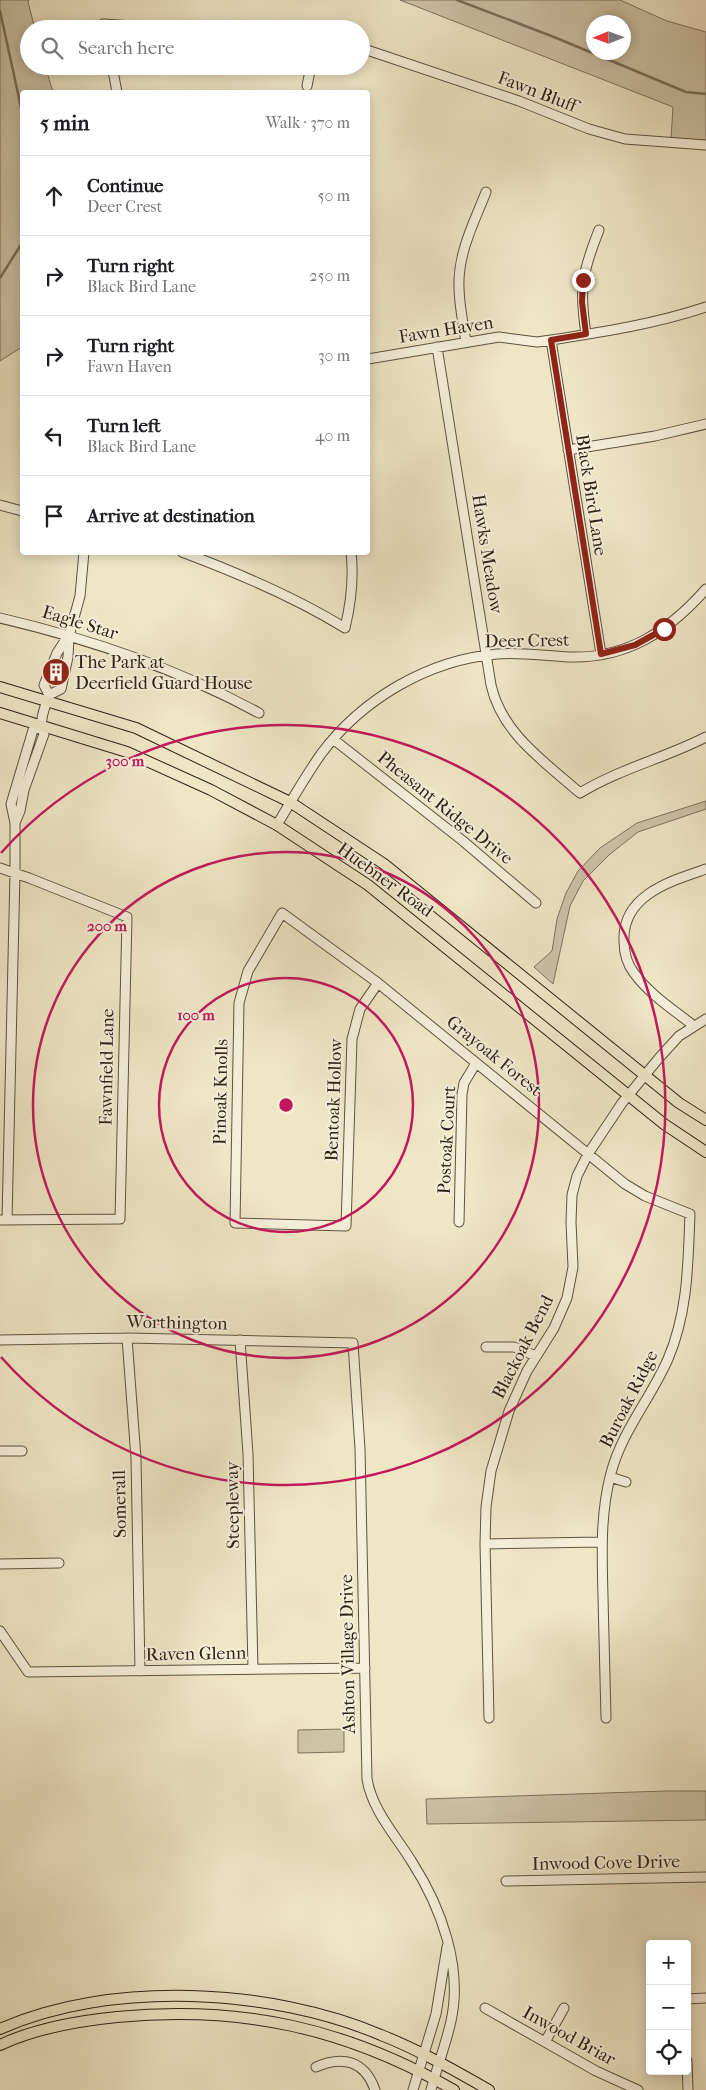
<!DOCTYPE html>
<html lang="en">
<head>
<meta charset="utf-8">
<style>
	body { margin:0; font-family:"IM FELL French Canon",serif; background:#f6f6f6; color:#202124 }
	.controls { position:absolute; right:15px; bottom:15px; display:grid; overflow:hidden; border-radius:5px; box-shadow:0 2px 12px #0003 }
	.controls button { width:45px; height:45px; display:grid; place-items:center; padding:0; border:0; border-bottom:1px solid #e0e0e0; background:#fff; color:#202124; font:25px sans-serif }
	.compass { position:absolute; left:586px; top:15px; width:45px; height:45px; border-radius:50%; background:#fff; box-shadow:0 2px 12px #0003; rotate:269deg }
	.stop { position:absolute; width:15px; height:15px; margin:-11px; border:4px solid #8f2418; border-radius:50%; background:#fff }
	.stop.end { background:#8f2418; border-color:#fff; box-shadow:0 1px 5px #0008 }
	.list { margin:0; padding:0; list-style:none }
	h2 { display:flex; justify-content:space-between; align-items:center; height:65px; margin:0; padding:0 20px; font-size:21px }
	h2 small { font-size:16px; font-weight:400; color:#757577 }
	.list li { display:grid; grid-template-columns:32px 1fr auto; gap:15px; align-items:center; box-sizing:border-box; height:80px; padding:0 20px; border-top:1px solid #e0e0e0 }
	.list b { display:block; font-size:19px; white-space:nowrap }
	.list p { margin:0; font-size:16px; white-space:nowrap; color:#757577 }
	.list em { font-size:16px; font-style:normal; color:#757577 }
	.icon { flex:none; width:28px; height:28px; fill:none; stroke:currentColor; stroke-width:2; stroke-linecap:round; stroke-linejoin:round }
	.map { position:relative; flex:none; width:706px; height:2090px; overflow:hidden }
	.search { position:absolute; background:#fff; box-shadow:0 2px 12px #0003; left:20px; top:20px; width:350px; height:55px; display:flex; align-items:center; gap:12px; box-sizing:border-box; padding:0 18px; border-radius:28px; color:#757577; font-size:19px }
	.panel { position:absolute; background:#fff; box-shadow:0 2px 12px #0003; left:20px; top:90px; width:350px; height:465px; border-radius:5px }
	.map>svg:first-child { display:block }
	.green { fill:#cec4a8; stroke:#7e725e; fill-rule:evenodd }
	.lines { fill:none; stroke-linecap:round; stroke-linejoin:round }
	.stream { stroke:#7a6f5a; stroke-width:2.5 }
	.minor-casing { stroke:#5e5240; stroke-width:11 }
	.major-casing { stroke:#2e2014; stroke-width:12 }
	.minor { stroke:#f5efda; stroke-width:9 }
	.major { stroke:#efe6c6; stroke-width:10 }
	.route { stroke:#8f2418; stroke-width:6 }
	.ring { fill:none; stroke:#c2185b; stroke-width:2.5 }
	.labels { text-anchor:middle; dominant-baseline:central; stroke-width:4; stroke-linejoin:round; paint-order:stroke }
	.street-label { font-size:18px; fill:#2e2014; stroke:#f5efda }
	.poi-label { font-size:18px; fill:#2e2014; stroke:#f5efda; text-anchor:start }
	.centre { fill:#c2185b; stroke:#f5efda; stroke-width:2.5 }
	.ring-label { font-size:15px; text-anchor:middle; font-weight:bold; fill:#c2185b; stroke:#f5efda; stroke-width:4; stroke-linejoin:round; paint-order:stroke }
</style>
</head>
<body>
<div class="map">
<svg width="706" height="2090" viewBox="0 0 706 2090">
	<rect width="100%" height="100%" fill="#efe6c6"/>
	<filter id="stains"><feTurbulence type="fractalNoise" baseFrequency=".004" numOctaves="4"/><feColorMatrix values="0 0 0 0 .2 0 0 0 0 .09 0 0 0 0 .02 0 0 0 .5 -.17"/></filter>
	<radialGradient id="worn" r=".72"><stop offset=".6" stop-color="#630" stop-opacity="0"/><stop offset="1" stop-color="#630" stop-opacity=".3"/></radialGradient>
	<path class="green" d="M0 0H29L28 2 35 29H29V66H45L53 92H22V347L0 361Z
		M400 0H620L667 21 706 32V140L671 139 673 107ZM594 22H624V52H594Z
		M706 801V809L638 832 609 855 583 881 570 906 553 984 534 967 552 951 557 919 566 893 578 871 600 848 637 823Z
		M344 1729V1752L298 1753V1730Z
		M665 1791H706V1820L427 1824 426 1799Z"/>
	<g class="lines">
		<path class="stream" d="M457 0 554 37 686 92 706 94
			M0 11 22 112
			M0 278 22 243"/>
		<g class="minor-casing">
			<path id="minor" d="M104 29 103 24 176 29
				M361 48 519 101 589 129 625 139 706 145
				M112 66 117 92
				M307 86 311 66
				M586 334C579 288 582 273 599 230
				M551 340 601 654
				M466 342C463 322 458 301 459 280 460 249 475 220 486 192
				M437 347 491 685C502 734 545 762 580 793 619 769 665 758 706 737
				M368 359 499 337 537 342 551 340C603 332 655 324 706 307
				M568 450 655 436 706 424
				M0 505 22 511
				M182 552C238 573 295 597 345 628 351 603 354 578 351 552
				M0 618C90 639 178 669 259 713
				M49 695 44 685 57 653 68 636
				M333 739 463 841 536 903
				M15 823 20 811 24 790 44 734C38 722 45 707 49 695L61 689 68 657 69 636 80 596 84 552
				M277 825C291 801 305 777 321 754 362 699 428 660 497 654 521 652 545 656 569 657 627 659 669 631 706 589
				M0 868 29 878 127 917 120 1219 0 1220
				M378 983 360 1009 352 1039 346 1226 235 1223 239 1003 248 971 282 913 378 983 625 1184 645 1196 690 1214C688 1264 688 1312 668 1359 651 1398 622 1431 611 1473 600 1514 602 1555 603 1597 604 1638 605 1678 606 1718
				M694 1026C674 1010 649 994 634 973 627 964 624 952 624 941 622 895 671 881 706 869
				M7 1220 15 873V823L11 804 33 730 41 727
				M459 1222 462 1094 464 1083 476 1063
				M127 1338 136 1458 140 1671
				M0 1340 127 1338 353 1343 360 1449 367 1779C372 1810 396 1836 412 1862 441 1907 463 1967 451 2021 446 2044 437 2067 431 2090
				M240 1340 248 1454 253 1669
				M486 1347H514L536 1356
				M0 1451H22
				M610 1477 626 1482
				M485 1544 601 1542
				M0 1564 59 1563
				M0 1631 28 1672 365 1668
				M489 1718 485 1544 486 1507 491 1471 509 1411 527 1371 554 1328 567 1298 573 1267 571 1222 572 1195 577 1176 588 1154 622 1103 659 1058 679 1036 706 1019
				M506 1881 706 1877
				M687 1999 706 1998
				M485 2008 596 2071 638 2090
				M545 2042 564 2008
				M687 2061 688 2090
				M316 2067C343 2055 365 2061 375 2090
				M413 2090 436 2014 447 1947"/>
		</g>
		<g class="major-casing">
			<path id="major" d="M0 687 136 728 290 802 384 864 679 1103 706 1120
				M0 713 127 752 211 790 277 825 368 885 664 1124 706 1152
				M0 2029C110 1980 271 1988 381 2035 419 2050 454 2070 489 2090
				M0 2045C36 2028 77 2021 117 2017 242 2005 345 2028 454 2090"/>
		</g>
		<use href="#minor" class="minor"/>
		<use href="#major" class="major"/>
	</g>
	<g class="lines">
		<path class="route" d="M583 280 582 302 586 334 551 340 601 654 635 645 664 629"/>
	</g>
	<g class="ring">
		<circle cx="286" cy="1105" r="127"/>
		<circle cx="286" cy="1105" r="253"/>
		<path d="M1 853A380 380 0 1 1 1 1357"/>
	</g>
	<defs>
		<g id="building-disc" transform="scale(1.4375)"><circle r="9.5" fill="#8f2418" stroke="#f5efda"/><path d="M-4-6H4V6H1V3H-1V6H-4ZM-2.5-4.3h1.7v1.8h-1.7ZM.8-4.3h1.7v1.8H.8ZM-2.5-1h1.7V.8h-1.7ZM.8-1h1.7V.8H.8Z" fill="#fff"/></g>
	</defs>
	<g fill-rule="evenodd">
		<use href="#building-disc" x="56" y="672"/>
	</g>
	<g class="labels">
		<g class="street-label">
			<text transform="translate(537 92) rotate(21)">Fawn Bluff</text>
			<text transform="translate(446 330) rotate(-9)">Fawn Haven</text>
			<text transform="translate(591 495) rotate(81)">Black Bird Lane</text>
			<text transform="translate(487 554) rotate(81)">Hawks Meadow</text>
			<text transform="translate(80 623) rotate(17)">Eagle Star</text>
			<text transform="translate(527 641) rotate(-1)">Deer Crest</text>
			<text transform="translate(445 808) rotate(39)">Pheasant Ridge Drive</text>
			<text transform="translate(385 880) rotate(36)">Huebner Road</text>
			<text transform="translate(494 1056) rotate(39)">Grayoak Forest</text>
			<text transform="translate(107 1067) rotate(-89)">Fawnfield Lane</text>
			<text transform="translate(221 1092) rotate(-89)">Pinoak Knolls</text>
			<text transform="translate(334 1100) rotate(-88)">Bentoak Hollow</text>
			<text transform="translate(447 1140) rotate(-87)">Postoak Court</text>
			<text transform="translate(177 1323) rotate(1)">Worthington</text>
			<text transform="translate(523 1347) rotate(-63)">Blackoak Bend</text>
			<text transform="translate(629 1399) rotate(-63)">Buroak Ridge</text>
			<text transform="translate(120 1504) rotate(-91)">Somerall</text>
			<text transform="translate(233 1505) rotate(-91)">Steepleway</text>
			<text transform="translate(196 1654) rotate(-1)">Raven Glenn</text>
			<text transform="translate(348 1654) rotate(-91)">Ashton Village Drive</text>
			<text transform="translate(606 1863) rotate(-1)">Inwood Cove Drive</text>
			<text transform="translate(569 2036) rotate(29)">Inwood Briar</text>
		</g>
		<g class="poi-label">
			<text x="75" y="662">The Park at<tspan x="75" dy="21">Deerfield Guard House</tspan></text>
		</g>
	</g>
	<circle cx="286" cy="1105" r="8" class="centre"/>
	<g class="ring-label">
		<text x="125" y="766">300 m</text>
		<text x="107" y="931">200 m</text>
		<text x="196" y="1020">100 m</text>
	</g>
	<rect width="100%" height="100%" filter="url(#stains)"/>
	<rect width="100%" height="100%" fill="url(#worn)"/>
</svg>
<div class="controls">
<button>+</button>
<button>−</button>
<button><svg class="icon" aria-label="locate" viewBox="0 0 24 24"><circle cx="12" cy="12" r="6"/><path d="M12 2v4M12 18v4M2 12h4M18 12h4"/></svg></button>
</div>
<svg class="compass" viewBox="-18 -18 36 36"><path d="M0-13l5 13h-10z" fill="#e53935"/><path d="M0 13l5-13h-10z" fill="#757577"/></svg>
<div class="stop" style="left:664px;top:629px"></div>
<div class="stop end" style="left:583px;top:280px"></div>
<div class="search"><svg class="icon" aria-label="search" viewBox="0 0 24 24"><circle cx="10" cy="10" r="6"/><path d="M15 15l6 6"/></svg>Search here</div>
<section class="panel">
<h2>5 min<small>Walk · 370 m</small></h2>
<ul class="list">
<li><svg class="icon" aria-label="ahead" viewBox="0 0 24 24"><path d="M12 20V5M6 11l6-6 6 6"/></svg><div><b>Continue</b><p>Deer Crest</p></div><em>50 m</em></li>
<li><svg class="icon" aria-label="right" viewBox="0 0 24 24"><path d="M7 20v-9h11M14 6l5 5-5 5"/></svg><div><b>Turn right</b><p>Black Bird Lane</p></div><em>250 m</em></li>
<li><svg class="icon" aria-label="right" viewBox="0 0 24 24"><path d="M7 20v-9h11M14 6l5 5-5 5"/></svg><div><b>Turn right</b><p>Fawn Haven</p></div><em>30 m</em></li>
<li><svg class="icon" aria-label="left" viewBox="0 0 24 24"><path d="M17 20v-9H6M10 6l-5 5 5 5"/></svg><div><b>Turn left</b><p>Black Bird Lane</p></div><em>40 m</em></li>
<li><svg class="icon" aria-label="arrive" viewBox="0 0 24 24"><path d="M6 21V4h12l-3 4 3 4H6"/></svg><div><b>Arrive at destination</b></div></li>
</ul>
</section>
</div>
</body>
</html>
